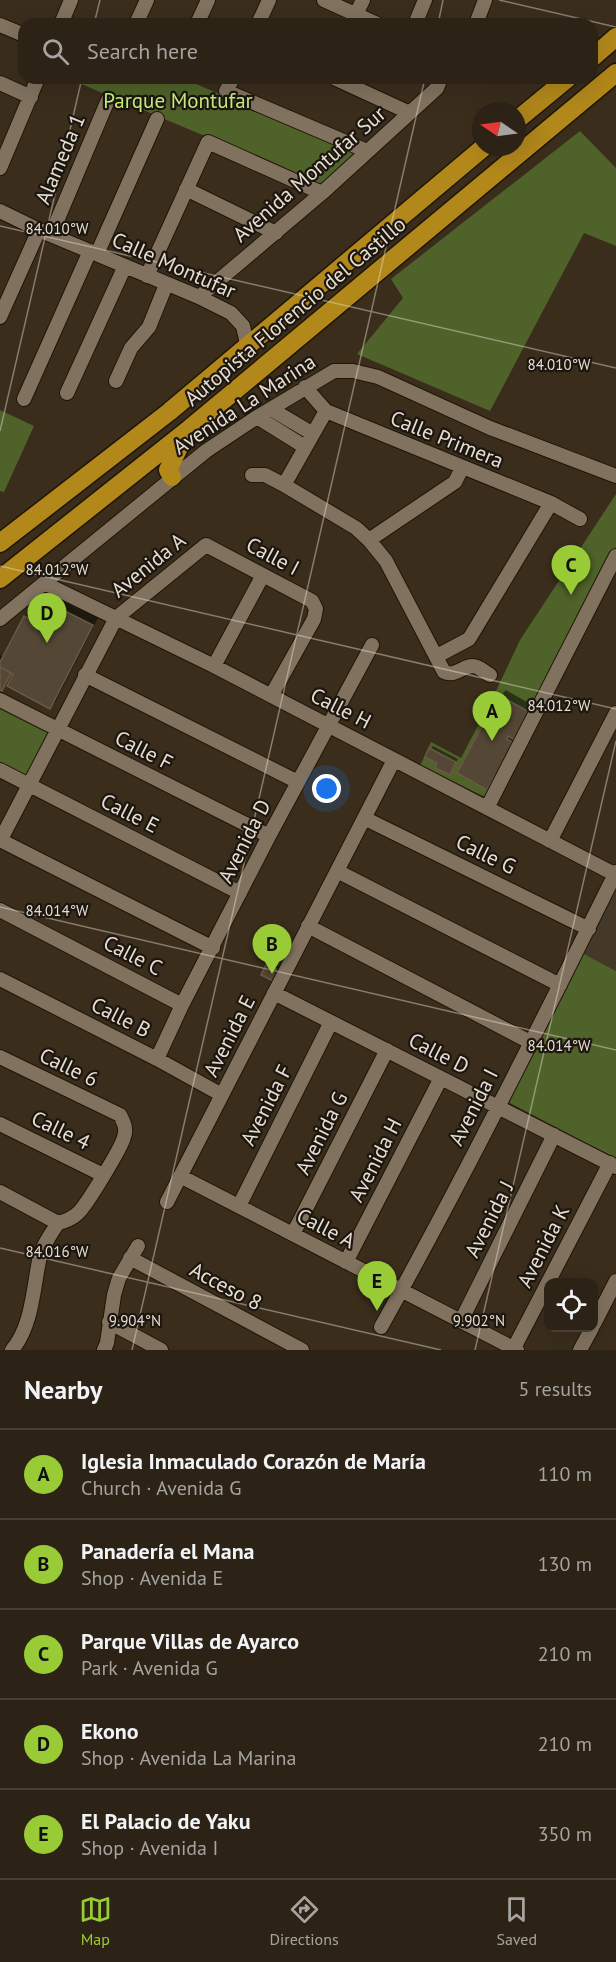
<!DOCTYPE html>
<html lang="en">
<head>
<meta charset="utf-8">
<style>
	body { margin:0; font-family:"PT Sans",sans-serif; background:#382f22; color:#f1f3f6 }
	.controls { position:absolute; right:18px; bottom:18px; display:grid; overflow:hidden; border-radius:12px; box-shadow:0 6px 24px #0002 }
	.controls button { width:54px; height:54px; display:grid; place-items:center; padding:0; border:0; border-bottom:2px solid #483f34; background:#2c2215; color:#f1f3f6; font:30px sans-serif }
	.compass { position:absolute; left:472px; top:102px; width:54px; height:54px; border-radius:50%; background:#2c2215; box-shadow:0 6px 24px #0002; rotate:283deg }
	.you { position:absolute; left:327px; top:789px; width:21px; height:21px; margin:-15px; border:4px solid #fff; border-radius:50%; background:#1a73e8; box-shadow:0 0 0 9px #1a73e833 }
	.badge { display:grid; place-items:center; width:39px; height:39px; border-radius:50%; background:#99cb36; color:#111; font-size:20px; font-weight:700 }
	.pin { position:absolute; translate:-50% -50px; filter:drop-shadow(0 2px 3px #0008) }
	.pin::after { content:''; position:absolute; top:32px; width:21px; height:18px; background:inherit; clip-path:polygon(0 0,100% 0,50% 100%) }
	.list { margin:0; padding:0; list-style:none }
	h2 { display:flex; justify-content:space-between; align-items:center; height:78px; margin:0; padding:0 24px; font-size:26px }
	h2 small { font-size:20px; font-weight:400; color:#a6a4a0 }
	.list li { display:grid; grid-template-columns:39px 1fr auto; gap:18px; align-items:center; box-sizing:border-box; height:90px; padding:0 24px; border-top:2px solid #483f34 }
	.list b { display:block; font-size:22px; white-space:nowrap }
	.list p { margin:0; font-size:20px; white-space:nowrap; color:#a6a4a0 }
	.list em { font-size:20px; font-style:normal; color:#a6a4a0 }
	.icon { flex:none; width:33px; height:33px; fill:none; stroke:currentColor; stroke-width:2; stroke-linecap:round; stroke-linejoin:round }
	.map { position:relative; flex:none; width:616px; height:1350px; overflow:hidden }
	.search { position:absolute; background:#2c2215; box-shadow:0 6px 24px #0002; left:18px; right:18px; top:18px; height:66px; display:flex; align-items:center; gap:15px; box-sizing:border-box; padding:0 21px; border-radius:18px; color:#a6a4a0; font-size:22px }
	.sheet { height:528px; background:#2c2215 }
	nav { display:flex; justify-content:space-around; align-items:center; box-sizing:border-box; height:84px; border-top:2px solid #483f34; background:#2c2215; font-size:16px; color:#a6a4a0 }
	nav a { display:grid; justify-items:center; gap:3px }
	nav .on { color:#99cb36 }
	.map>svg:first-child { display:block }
	.education { fill:#443829 }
	.green { fill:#4e6229; fill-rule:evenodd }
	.shadow { fill:#0007 }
	.building { fill:#544735; stroke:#685a47; stroke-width:1.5 }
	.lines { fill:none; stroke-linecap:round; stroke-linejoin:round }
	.minor-casing { stroke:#211505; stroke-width:16 }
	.highway-casing { stroke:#211505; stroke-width:21 }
	.minor { stroke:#81725f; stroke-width:14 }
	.highway { stroke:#b2881b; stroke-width:18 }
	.ticks { fill:none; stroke:#e6ded3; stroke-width:1.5; stroke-opacity:0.45 }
	.labels { text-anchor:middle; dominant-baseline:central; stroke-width:4.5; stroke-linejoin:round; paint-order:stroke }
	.park-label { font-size:21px; fill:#c6ee7f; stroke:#1c160f }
	.street-label { font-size:21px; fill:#e6ded3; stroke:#1c160f }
	.ticks-label { font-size:15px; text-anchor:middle; fill:#e6ded3; stroke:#1c160f; stroke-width:4.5; stroke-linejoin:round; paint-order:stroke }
</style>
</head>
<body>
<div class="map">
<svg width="616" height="1350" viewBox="0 0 616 1350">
	<rect width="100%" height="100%" fill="#3a2d1c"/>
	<path class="education" d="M616 885V971L582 953Z"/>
	<path class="green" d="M67 78H182L360 154 321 185Z
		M580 131 616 168V246L584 233 490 411 357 354 403 298 391 279Z
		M0 410 34 426 4 492 0 491Z
		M616 494V550L485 797 420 766 431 742 461 758 495 693 520 640ZM499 695 529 712 508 736 507 739 513 743 487 790 457 773 482 724 485 725Z
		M0 707 49 733 26 776 0 763Z
		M582 953 616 971V1159L506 1101Z"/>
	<path class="shadow" d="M50 595 98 618 56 701 50 707 12 672 6 685 2 689H0V655L4 657 25 617 31 611 38 614 44 600Z
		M506 690 534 706 493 783 487 788 484 724 489 719 500 696Z
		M433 746 458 759 452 771 439 763 430 749Z
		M270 963 285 970 277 981 267 966Z"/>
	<path class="building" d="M43 600 93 625 50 709 7 686 13 674 0 667V662L24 616 33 620Z
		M0 667 11 673 2 691 0 690Z
		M499 695 529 712 515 740 508 736 507 739 513 743 487 790 457 773 483 724 485 725Z
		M429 748 456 762 450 775 435 768 437 763 425 757Z
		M266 965 283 972 277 983 261 975Z"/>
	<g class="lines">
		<g class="minor-casing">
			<path id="minor" d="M324 0 377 24
				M356 14 363 0
				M61 24 71 0
				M136 24 147 0
				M197 24 208 0
				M258 24 269 0
				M415 24 425 0
				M476 24 485 0
				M0 25 24 35
				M233 78 226 91 367 151
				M334 78 410 113
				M0 83 31 97
				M0 168 38 78
				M186 189 276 233
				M0 211 39 230 199 297 231 313 243 326 247 344
				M51 235 108 100
				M97 254 157 119
				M147 276 208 142 322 193
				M199 297 322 193 437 88 441 78
				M0 317 39 230
				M116 381 131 348 149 327 166 285
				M305 387 326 411 551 503 580 519
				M67 393 125 266
				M24 399 90 251
				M271 409 313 434
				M257 417 305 447
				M252 475H265L284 485 356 528 369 540 386 561 444 672C457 678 465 662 477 667 482 669 486 673 490 675
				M284 485 326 411
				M369 540 455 482 462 468
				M44 583 214 666 616 875
				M0 619 206 451 257 417 334 371H353L378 377 490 428 616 476
				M437 656 469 639 551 503
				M214 666 263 575
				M85 675 298 782
				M0 700 269 836
				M0 770 240 893
				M487 808 616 556
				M364 818 589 929
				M0 840 213 948
				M0 841 116 618 206 545 312 601 316 609 314 619 271 696
				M550 841 616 713
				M337 871 560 985
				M0 910 182 1005
				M308 926 530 1042
				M0 979 157 1059 222 1095
				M274 993 616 1167
				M0 1057 120 1115C124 1123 127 1129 124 1137 122 1147 86 1206 78 1213 72 1219 66 1221 58 1223 51 1234 41 1247 39 1261 33 1290 32 1326 12 1350
				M157 1059 182 1005 269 836 372 645
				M0 1124 103 1175
				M180 1176 517 1350
				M0 1192 58 1223
				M167 1202 394 760
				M239 1206 331 1022
				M293 1234 387 1050
				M130 1258 302 1350
				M346 1262 441 1078
				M461 1321 554 1135
				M109 1322 161 1350
				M594 1324 616 1281
				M381 1327C464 1178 540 1025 616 872
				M514 1348 610 1163
				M104 1350 107 1343 114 1295 119 1278 138 1246
				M580 1350 592 1328"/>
		</g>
		<g class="highway-casing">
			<path id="highway" d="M592 58 616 37
				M517 120 568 78
				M172 477 168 470 183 439
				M0 543 169 412 484 147
				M0 579 189 429 616 73"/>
		</g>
		<use href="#minor" class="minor"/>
		<use href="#highway" class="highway"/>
	</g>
	<path class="ticks" d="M499 0 616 27M94 24 100 0M438 24 443 0M0 226 616 368M0 431 82 78M0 566 616 709M0 907 616 1050M0 1248 441 1350M132 1350 425 78M475 1350 616 741"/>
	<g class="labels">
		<g class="park-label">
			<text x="178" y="100">Parque Montufar</text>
		</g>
		<g class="street-label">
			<text transform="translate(60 159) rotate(-67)">Alameda 1</text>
			<text transform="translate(309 174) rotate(-41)">Avenida Montufar Sur</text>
			<text transform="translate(174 265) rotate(24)">Calle Montufar</text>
			<text transform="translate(295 311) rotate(-40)">Autopista Florencio del Castillo</text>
			<text transform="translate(244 404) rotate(-33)">Avenida La Marina</text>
			<text transform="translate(447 439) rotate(22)">Calle Primera</text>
			<text transform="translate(273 556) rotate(28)">Calle I</text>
			<text transform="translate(148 565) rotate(-39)">Avenida A</text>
			<text transform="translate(341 708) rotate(27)">Calle H</text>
			<text transform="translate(144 750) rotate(27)">Calle F</text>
			<text transform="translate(130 813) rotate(27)">Calle E</text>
			<text transform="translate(244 841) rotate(-63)">Avenida D</text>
			<text transform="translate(486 854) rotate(26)">Calle G</text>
			<text transform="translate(133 955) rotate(27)">Calle C</text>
			<text transform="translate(121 1017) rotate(27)">Calle B</text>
			<text transform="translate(229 1036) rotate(-63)">Avenida E</text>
			<text transform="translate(439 1053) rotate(27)">Calle D</text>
			<text transform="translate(69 1067) rotate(26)">Calle 6</text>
			<text transform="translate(266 1105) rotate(-63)">Avenida F</text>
			<text transform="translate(473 1107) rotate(-63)">Avenida I</text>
			<text transform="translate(61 1130) rotate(26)">Calle 4</text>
			<text transform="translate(321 1133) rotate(-63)">Avenida G</text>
			<text transform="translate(375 1160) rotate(-63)">Avenida H</text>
			<text transform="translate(489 1219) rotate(-63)">Avenida J</text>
			<text transform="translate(326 1228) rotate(27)">Calle A</text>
			<text transform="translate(543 1246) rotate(-63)">Avenida K</text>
			<text transform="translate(226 1286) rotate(28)">Acceso 8</text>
		</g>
	</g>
	<g class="ticks-label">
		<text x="57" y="234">84.010°W</text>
		<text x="559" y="370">84.010°W</text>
		<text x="57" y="575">84.012°W</text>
		<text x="559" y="711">84.012°W</text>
		<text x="57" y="916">84.014°W</text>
		<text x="559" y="1051">84.014°W</text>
		<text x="57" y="1257">84.016°W</text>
		<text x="135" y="1326">9.904°N</text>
		<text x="479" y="1326">9.902°N</text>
	</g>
</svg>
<div class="controls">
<button><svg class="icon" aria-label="locate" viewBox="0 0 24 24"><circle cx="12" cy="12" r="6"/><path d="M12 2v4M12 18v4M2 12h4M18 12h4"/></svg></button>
</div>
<svg class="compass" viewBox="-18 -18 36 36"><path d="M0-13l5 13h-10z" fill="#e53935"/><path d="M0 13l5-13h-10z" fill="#a6a4a0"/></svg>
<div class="you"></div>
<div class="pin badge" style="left:492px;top:741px">A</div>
<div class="pin badge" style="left:272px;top:974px">B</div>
<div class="pin badge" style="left:571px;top:595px">C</div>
<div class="pin badge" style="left:47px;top:643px">D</div>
<div class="pin badge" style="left:377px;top:1311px">E</div>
<div class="search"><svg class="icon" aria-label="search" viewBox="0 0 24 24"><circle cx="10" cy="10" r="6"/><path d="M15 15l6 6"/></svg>Search here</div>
</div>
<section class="sheet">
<h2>Nearby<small>5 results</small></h2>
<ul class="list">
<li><span class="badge">A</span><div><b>Iglesia Inmaculado Corazón de María</b><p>Church · Avenida G</p></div><em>110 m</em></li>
<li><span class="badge">B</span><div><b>Panadería el Mana</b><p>Shop · Avenida E</p></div><em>130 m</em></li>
<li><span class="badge">C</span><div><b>Parque Villas de Ayarco</b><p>Park · Avenida G</p></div><em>210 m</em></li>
<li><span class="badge">D</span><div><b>Ekono</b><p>Shop · Avenida La Marina</p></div><em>210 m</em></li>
<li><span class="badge">E</span><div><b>El Palacio de Yaku</b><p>Shop · Avenida I</p></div><em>350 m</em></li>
</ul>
</section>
<nav>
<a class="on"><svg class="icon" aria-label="map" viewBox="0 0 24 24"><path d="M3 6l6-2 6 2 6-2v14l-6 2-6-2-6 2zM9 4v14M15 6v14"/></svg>Map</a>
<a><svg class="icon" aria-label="directions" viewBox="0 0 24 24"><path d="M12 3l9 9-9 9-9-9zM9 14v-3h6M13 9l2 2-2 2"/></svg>Directions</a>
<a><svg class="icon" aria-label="saved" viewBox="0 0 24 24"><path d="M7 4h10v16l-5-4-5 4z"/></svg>Saved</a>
</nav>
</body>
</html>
